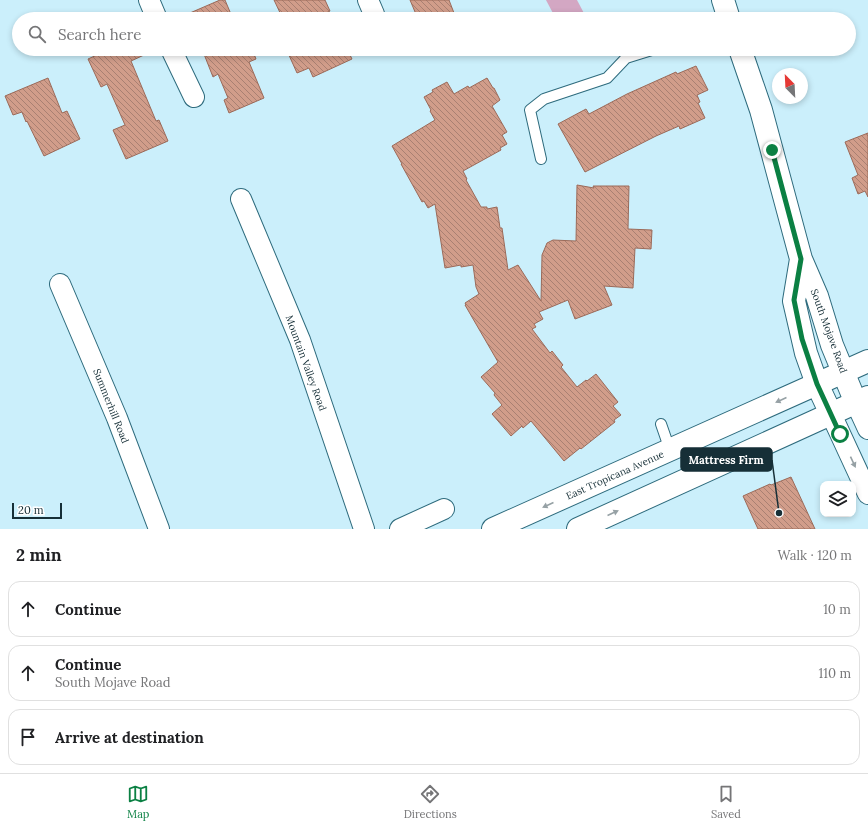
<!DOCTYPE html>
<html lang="en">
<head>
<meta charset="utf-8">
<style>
	body { margin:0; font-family:Lora,serif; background:#f2f2f2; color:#202124 }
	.controls { position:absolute; right:12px; bottom:12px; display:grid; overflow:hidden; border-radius:8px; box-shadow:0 2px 6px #0003 }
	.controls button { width:36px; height:36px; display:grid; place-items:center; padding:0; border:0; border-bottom:1px solid #e0e0e0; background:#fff; color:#202124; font:20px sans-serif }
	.compass { position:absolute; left:772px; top:68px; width:36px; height:36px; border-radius:50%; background:#fff; box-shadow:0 2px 6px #0003; rotate:336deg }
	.scale { position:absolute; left:12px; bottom:10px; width:50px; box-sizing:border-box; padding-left:4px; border:2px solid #162f37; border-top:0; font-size:11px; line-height:14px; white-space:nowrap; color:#162f37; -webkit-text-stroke:3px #fff; paint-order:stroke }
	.stop { position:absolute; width:12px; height:12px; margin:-9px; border:3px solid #0b8043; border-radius:50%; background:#fff }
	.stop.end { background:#0b8043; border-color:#fff; box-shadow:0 1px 4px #0008 }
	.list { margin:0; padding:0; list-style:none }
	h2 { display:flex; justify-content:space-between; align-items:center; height:52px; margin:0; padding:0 16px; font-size:17px }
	h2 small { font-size:13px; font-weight:400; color:#757577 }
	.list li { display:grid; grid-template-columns:26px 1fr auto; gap:12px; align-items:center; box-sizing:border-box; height:56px; margin:0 8px 8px; padding:0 8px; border:1px solid #e0e0e0; border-radius:12px }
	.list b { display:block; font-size:15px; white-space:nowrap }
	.list p { margin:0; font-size:13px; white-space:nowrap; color:#757577 }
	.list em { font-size:13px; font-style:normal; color:#757577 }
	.icon { flex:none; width:22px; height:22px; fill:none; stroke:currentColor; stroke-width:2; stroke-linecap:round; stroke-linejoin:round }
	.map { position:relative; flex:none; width:868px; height:529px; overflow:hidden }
	.search { position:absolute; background:#fff; box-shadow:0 2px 6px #0003; left:12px; right:12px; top:12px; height:44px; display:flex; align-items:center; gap:10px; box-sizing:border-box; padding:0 14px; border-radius:22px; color:#757577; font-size:15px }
	.sheet { height:244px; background:#fff }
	nav { display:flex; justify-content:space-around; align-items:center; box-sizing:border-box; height:56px; border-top:1px solid #e0e0e0; background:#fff; font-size:11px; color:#757577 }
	nav a { display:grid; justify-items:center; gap:2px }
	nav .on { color:#0b8043 }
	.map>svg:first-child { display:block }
	.pitch { fill:#d3a7c3 }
	.building { fill:url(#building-back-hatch); stroke:#9b6a59 }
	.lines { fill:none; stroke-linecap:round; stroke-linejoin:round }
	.lane-casing { stroke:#2e6b7d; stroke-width:12 }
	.street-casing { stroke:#2e6b7d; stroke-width:22 }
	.secondary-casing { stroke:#2e6b7d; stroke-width:24 }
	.primary-casing { stroke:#2e6b7d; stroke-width:24 }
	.lane { stroke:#fff; stroke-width:10 }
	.street { stroke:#fff; stroke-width:20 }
	.secondary { stroke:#fff; stroke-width:22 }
	.primary { stroke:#fff; stroke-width:22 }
	.oneway { fill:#96a1a5 }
	.route { stroke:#0b8043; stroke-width:5 }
	.labels { text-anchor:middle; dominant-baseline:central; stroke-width:4; stroke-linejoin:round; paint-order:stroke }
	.street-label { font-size:10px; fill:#162f37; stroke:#fff }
	.leader { fill:none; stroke:#162f37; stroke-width:1.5 }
	.callout-dot { fill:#162f37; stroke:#fff; stroke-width:1.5 }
	.callout { fill:#162f37; stroke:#162f37; stroke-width:1.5 }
	.callout-label { font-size:11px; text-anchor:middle; font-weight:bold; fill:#fff }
</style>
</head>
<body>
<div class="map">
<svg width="868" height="529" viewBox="0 0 868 529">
	<defs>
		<pattern id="building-back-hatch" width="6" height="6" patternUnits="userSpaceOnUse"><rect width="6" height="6" fill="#d19d8a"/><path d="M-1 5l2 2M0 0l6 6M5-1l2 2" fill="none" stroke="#a98072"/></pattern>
	</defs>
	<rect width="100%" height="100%" fill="#cbeffb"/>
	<path class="pitch" d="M546 0H577L587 19H556Z"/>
	<path class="building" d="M220 0H225L233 19H176Z
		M274 0H325L330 11 314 19H283Z
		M410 0H449L454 13 441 19H418Z
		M110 49H157L131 61 156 121 159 120 168 141 126 159 113 130 125 125 107 84 101 87 88 59Z
		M202 49H252L256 59 249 62 264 98 229 113 224 100 228 98 218 74 213 77Z
		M297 49H347L352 59 313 77 309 68 297 73 288 53Z
		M696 66 708 90 697 95 700 102 698 103 705 118 680 129 679 126 656 136 585 172 558 124 586 109 589 114 627 94 676 72 677 74Z
		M48 78 62 113 67 111 80 139 44 156 27 121 26 122 22 112 13 115 5 96Z
		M487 78 493 88H494L500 100 492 106 507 132 502 135 507 144 500 148 501 150 463 171 467 179 466 180 481 207H487V209L497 207 500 228H502L508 270 518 265 541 301 542 255 547 243 553 240 576 241 577 185 594 188 593 186H629L628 229 652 230 651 249 635 248 633 288 604 286 612 305 575 319 568 300 539 312 543 319 534 324 536 327 532 329 550 353 552 351 563 365 561 367 577 387 586 380 587 381 596 374 618 402 613 406 621 415 614 420 615 422 581 449 580 448 564 461 531 421 523 428 522 426 511 436 492 414 502 405 494 395 495 393 481 377 498 362 465 305H466L465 303 479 294 476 287 473 265 461 267V265L445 268 435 204 428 208 424 201 422 202 401 164H402L392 146 435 120 430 111 431 110 424 97 433 92 432 90 447 82 454 94 468 86 469 88Z
		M868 133V197L865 191 858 194 852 178 858 175 845 142Z
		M791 477 815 529H758L743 496 770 484 771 485Z"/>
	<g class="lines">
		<g class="lane-casing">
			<path id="lane" d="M541 159 530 110 544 99 607 78 626 58 655 49
				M661 424 670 450"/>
		</g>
		<g class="street-casing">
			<path id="street" d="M149 0 157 19
				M368 0 374 14
				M171 49 194 97
				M241 199 300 340 364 529
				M60 284 117 418 159 529
				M856 403 868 429
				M831 414 868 494
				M400 529 444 509"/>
		</g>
		<g class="secondary-casing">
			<path id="secondary" d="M723 0 729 19
				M740 49 761 110 801 259 817 296 832 345 856 403
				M801 259 794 301 806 353 817 384 831 414"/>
		</g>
		<g class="primary-casing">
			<path id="primary" d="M493 529 868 361
				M578 529 868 397"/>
		</g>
		<use href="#lane" class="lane"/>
		<use href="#street" class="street"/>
		<use href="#secondary" class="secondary"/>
		<use href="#primary" class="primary"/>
	</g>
	<defs><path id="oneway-solid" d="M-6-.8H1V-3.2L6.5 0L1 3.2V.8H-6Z"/></defs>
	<g class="oneway">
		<use href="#oneway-solid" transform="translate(781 400) rotate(156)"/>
		<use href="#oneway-solid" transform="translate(853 462) rotate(65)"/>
		<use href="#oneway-solid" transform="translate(548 505) rotate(156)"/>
		<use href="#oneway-solid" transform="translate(613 513) rotate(-24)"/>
	</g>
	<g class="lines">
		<path class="route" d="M772 150 801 259 794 300 802 339 817 384 840 434"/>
	</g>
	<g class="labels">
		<g class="street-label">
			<text transform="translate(829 331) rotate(70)">South Mojave Road</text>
			<text transform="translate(306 363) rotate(70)">Mountain Valley Road</text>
			<text transform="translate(111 406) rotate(68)">Summerhill Road</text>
			<text transform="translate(615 475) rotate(-24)">East Tropicana Avenue</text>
		</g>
	</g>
	<path class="leader" d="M779 513L772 460"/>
	<circle class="callout-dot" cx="779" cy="513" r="4"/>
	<rect class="callout" x="681" y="448" width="91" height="23" rx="4"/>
	<g class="callout-label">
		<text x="726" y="464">Mattress Firm</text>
	</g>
</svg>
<div class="controls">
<button><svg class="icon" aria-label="layers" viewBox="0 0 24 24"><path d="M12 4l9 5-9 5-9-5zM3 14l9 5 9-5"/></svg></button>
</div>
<svg class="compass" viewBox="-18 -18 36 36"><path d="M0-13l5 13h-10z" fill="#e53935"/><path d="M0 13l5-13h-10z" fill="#757577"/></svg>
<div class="scale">20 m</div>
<div class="stop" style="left:840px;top:434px"></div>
<div class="stop end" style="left:772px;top:150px"></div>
<div class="search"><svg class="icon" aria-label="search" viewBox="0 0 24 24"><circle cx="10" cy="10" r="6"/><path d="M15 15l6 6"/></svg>Search here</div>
</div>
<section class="sheet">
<h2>2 min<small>Walk · 120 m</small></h2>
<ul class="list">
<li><svg class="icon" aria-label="ahead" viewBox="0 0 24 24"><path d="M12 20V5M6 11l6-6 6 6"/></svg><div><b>Continue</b></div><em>10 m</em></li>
<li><svg class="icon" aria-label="ahead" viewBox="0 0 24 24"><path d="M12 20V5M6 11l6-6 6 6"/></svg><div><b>Continue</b><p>South Mojave Road</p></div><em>110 m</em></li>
<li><svg class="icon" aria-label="arrive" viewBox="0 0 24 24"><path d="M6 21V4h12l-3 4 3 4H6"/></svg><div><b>Arrive at destination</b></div></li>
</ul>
</section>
<nav>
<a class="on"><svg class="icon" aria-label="map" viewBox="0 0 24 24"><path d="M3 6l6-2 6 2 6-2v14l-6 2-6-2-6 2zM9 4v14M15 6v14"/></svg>Map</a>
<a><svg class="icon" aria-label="directions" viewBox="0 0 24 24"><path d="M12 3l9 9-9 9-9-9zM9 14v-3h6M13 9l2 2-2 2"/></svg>Directions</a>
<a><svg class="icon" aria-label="saved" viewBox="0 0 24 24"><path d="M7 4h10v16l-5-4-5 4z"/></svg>Saved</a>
</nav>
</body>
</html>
